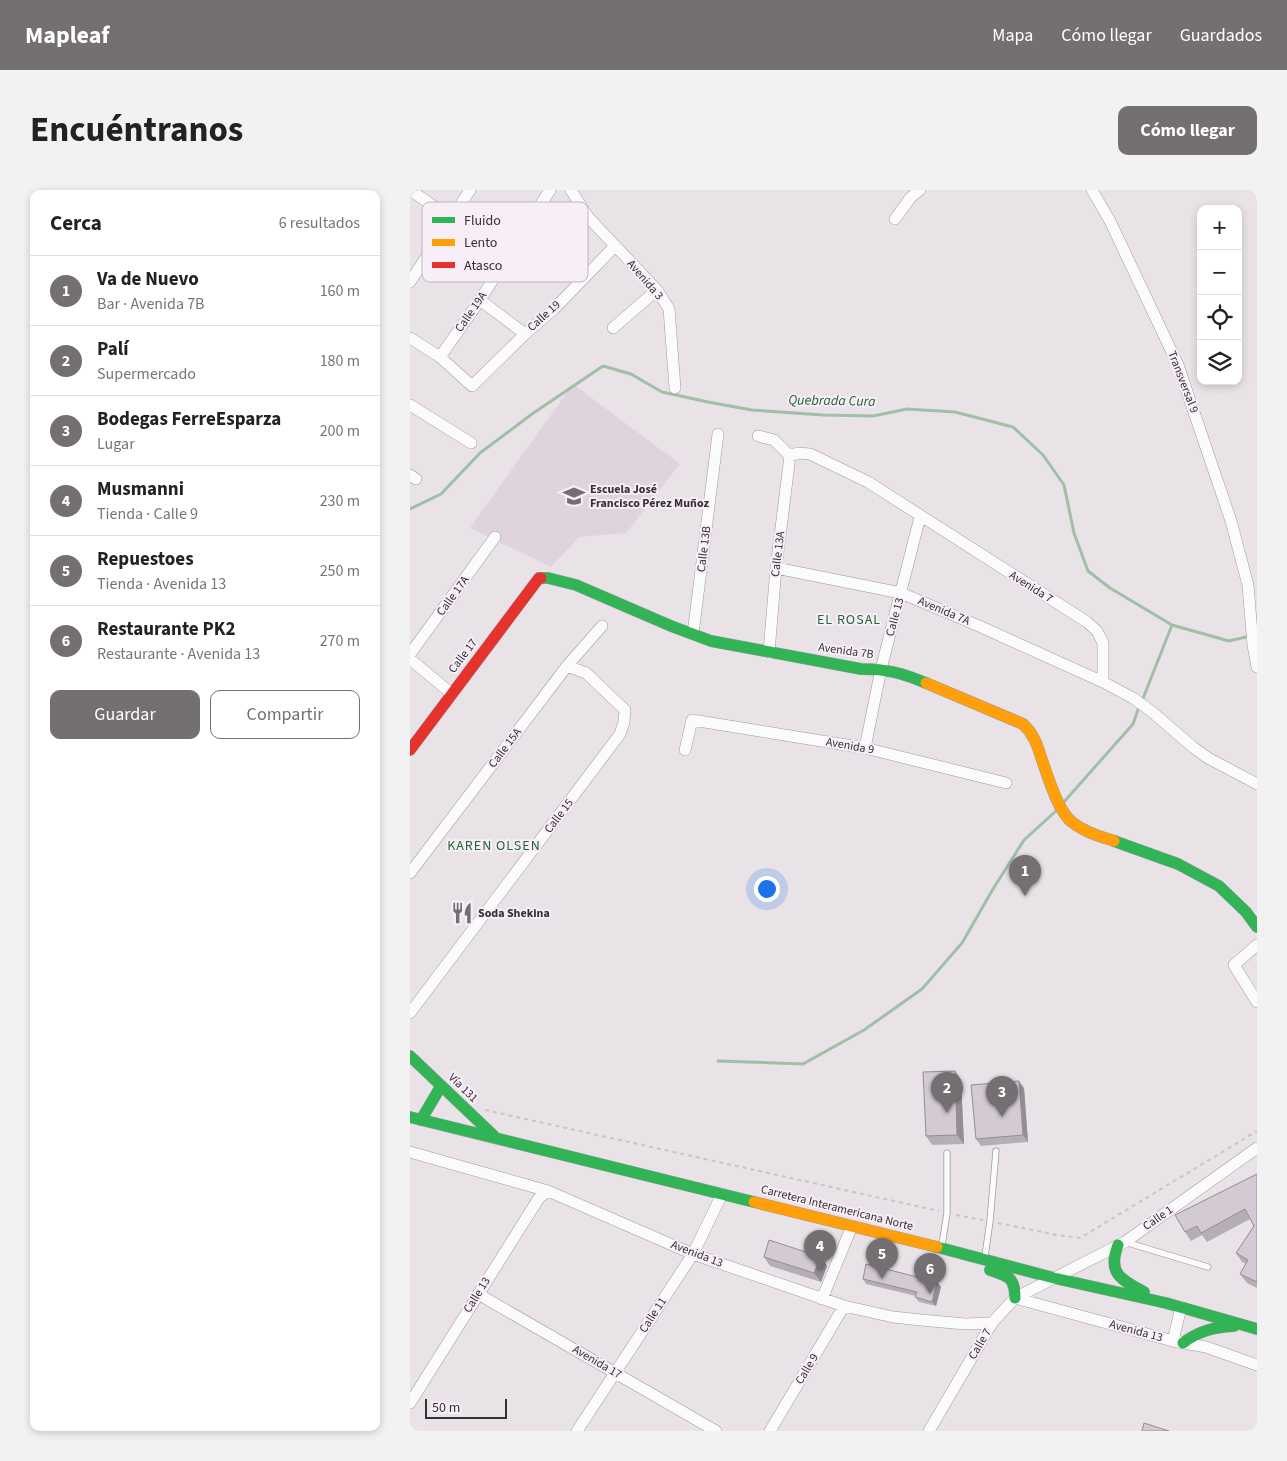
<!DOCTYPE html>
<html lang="es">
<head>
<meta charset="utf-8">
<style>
	body { margin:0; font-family:"Source Sans 3",sans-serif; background:#f2f2f2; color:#222 }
	.controls { position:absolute; right:15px; top:15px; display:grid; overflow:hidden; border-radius:10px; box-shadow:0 2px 8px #0003 }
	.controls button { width:45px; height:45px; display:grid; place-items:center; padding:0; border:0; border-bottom:1px solid #e0e0e0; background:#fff; color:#222; font:25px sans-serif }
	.scale { position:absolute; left:15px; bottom:12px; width:82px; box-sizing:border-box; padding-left:5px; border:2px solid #343033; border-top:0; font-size:14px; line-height:18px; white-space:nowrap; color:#343033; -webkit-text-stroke:4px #f8eef8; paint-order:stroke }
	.you { position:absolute; left:356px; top:698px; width:18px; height:18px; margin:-12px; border:4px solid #fff; border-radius:50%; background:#1a73e8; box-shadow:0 0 0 8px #1a73e833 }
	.badge { display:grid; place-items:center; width:32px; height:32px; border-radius:50%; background:#736f72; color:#fff; font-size:16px; font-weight:700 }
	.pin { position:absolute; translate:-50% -41px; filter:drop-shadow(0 1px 2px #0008) }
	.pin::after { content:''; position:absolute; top:26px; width:18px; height:15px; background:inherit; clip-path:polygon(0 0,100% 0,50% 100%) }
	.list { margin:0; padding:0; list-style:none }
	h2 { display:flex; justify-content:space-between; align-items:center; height:65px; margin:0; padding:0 20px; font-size:21px }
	h2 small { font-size:16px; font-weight:400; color:#767676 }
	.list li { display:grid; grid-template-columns:32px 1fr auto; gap:15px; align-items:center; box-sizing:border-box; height:70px; padding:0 20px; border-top:1px solid #e0e0e0 }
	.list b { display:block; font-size:19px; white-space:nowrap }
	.list p { margin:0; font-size:16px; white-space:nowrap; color:#767676 }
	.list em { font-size:16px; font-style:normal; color:#767676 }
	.actions { display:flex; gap:10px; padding:15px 20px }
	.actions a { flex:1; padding:11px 0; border:1px solid #736f72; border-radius:10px; text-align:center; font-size:18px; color:#736f72 }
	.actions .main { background:#736f72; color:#fff }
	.icon { flex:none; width:28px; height:28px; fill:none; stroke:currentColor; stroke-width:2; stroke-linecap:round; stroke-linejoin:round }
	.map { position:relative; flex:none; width:847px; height:1241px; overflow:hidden; border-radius:10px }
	header { display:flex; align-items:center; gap:30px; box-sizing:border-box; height:70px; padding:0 25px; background:#736f72; color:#fff }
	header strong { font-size:24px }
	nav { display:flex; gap:28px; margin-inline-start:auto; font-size:18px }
	.intro { display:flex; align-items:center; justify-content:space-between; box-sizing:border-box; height:120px; padding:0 30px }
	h1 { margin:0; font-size:35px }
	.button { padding:12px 22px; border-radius:10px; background:#736f72; color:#fff; font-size:18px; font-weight:700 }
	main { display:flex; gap:30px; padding:0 30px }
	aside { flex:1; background:#fff; border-radius:10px; box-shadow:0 2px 8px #0003 }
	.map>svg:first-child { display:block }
	.built { fill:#dfd3de }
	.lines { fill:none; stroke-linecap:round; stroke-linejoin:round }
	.stream { stroke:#a1bfa7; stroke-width:3 }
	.lane-casing { stroke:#9e9a9d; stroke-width:7 }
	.street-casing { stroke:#9e9a9d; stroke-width:12 }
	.fast-casing { stroke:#9e9a9d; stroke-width:12 }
	.slow-casing { stroke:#9e9a9d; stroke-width:12 }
	.jam-casing { stroke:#9e9a9d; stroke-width:12 }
	.path { stroke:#c7c5c7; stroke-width:2; stroke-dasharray:4 4; stroke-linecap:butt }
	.lane { stroke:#fcfbfc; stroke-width:5.5 }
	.street { stroke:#fcfbfc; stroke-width:11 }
	.fast { stroke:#30b455; stroke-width:11 }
	.slow { stroke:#ff9f0a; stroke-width:11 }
	.jam { stroke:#e5322d; stroke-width:11 }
	.wall { fill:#b6aeb6 }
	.shaded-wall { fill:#948d94 }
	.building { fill:#d4cad4; stroke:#948d94 }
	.labels { text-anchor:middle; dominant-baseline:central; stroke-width:4; stroke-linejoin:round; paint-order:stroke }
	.street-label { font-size:12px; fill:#343033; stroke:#f8eef8 }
	.poi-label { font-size:12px; font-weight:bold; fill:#343033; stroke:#f8eef8; text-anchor:start }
	.water-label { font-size:14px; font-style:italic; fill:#1c6233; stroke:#f8eef8 }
	.neighbourhood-label { font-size:14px; letter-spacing:1px; fill:#256739; stroke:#f8eef8 }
	.key { fill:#f8eef8; stroke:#bdb5bd; stroke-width:1 }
	.key-label { font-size:14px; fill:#343033 }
</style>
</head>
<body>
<header>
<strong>Mapleaf</strong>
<nav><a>Mapa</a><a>Cómo llegar</a><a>Guardados</a></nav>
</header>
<div class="intro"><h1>Encuéntranos</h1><a class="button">Cómo llegar</a></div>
<main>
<aside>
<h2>Cerca<small>6 resultados</small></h2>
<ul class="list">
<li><span class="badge">1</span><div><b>Va de Nuevo</b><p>Bar · Avenida 7B</p></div><em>160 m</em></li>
<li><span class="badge">2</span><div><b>Palí</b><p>Supermercado</p></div><em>180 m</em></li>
<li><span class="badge">3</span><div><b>Bodegas FerreEsparza</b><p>Lugar</p></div><em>200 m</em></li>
<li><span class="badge">4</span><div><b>Musmanni</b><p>Tienda · Calle 9</p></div><em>230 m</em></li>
<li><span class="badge">5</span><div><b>Repuestoes</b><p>Tienda · Avenida 13</p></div><em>250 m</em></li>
<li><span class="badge">6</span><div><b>Restaurante PK2</b><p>Restaurante · Avenida 13</p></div><em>270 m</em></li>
</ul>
<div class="actions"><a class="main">Guardar</a><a>Compartir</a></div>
</aside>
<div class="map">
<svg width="847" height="1241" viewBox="0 0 847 1241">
	<rect width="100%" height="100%" fill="#e9e3e8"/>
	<path class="built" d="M163 194 270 274 216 343 169 347 141 377 60 338Z"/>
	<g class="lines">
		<path class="stream" d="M0 319 31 304 70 263 122 224 193 176 221 184 252 202 298 212 342 220 413 225 463 226 497 219 545 222 603 237 633 265 654 295 664 343 678 381 700 398 762 435 819 451 840 446
			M732 511 762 435
			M653 613 723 534 729 517
			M308 871 393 874 454 840 512 799 552 753 583 699 614 650 647 620"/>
		<g class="lane-casing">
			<path id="lane" d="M715 1052 798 1077
				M532 1055 537 1023V963
				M575 1066 580 1031 586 961"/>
		</g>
		<g class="street-casing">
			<path id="street" d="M0 0 41 28
				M161 0 178 27 247 100 259 119 265 198
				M682 0 700 31 768 175 821 331 838 395 843 455 847 477
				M485 29 501 7 510 0
				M0 92 60 0
				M70 110 115 144
				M203 138 247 100
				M0 148 30 167 62 196 115 144 145 118 205 56
				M30 167 70 110 140 0
				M0 215 61 253
				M348 246 364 250 380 266
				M380 266 388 263 400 264 458 292 677 432 687 441 693 453V492
				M0 285 6 289
				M366 378 491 403 569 436 693 492 723 508 741 521 784 558 798 568 847 594
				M283 444 308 244
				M359 462 366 378 380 266
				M0 464 85 347
				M0 469 42 504
				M455 558 471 479 510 327
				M275 560 282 530 455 558 596 593
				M0 683 157 476 192 436
				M847 755 824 775 847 812
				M0 823 210 544 214 532 215 520 176 483 157 476
				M0 962 138 1001 283 1064 434 1116 483 1127 511 1130 555 1134 582 1133
				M68 1104 306 1241
				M605 1108 763 1151 796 1157 847 1175
				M412 1109 442 1036
				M763 1151 771 1117
				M0 1213 129 1008 138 1001
				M167 1241 283 1064 312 1004
				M360 1241 434 1116
				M519 1241 582 1133 605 1108 715 1052 847 958"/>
		</g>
		<g class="fast-casing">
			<path id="fast" d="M131 388H138L166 395 261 436 301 451 451 479C477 479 492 483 516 493
				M704 651 768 674 809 696 836 722 847 737
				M0 866 84 946
				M0 927 344 1012
				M11 930 31 896
				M708 1055C697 1083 711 1090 734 1102
				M527 1057 644 1088 756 1113 847 1139
				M580 1080C598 1086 605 1087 605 1108
				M773 1153C789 1141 804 1137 824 1136"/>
		</g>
		<g class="slow-casing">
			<path id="slow" d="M516 493 613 534C623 543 627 554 631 567 637 584 648 622 662 632 674 642 689 646 704 651
				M344 1012 527 1057"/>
		</g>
		<g class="jam-casing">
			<path id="jam" d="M0 560 129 388H131"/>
		</g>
		<path class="path" d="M75 920 529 1021
			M546 1025 573 1030
			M588 1033 647 1045 670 1048 847 941"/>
		<use href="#lane" class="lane"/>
		<use href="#street" class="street"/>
		<use href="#fast" class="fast"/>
		<use href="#slow" class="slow"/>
		<use href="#jam" class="jam"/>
	</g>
	<path class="wall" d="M545 881 551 890 554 954 522 955 516 946Z
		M614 898 618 952 571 956 566 949Z
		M847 984V1098L837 1093 830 1084 836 1074 832 1072 826 1063 844 1036 840 1029 797 1052 792 1045 781 1051 775 1042Z
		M354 1067H411L417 1076 411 1092 360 1076Z
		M453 1089 527 1092 531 1097 526 1116 509 1112 505 1107 506 1106 456 1094Z"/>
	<path class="shaded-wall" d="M545 881 551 890 554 954 547 945Z
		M609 891 614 898 618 952 613 945Z
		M411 1067 417 1076 411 1092 404 1083Z
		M527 1092 531 1097 526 1116 522 1112Z"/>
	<path class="building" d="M545 881 547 945 516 946 513 882Z
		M609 891 613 945 566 949 561 895Z
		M847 984V1092L830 1084 838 1070 826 1063 844 1036 835 1019 791 1043 787 1036 775 1042 765 1025Z
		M359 1050 411 1067 404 1083 354 1067Z
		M456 1074 527 1092 522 1112 505 1107 507 1102 453 1089Z
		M734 1233 759 1241H732Z"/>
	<defs>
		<g id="school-bare" transform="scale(1.725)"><path d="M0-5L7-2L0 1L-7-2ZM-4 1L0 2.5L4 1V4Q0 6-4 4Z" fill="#736f72" stroke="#f8eef8" stroke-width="2.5" paint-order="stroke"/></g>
		<g id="restaurant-bare" transform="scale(1.725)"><path d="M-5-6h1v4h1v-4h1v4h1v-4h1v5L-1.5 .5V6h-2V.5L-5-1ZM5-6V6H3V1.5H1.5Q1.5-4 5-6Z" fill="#736f72" stroke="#f8eef8" stroke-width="2.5" paint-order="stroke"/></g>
	</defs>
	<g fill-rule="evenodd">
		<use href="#school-bare" x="164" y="306"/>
		<use href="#restaurant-bare" x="52" y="723"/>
	</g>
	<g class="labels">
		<g class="street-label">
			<text transform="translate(235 90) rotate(49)">Avenida 3</text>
			<text transform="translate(61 122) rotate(-55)">Calle 19A</text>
			<text transform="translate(134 126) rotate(-42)">Calle 19</text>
			<text transform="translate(773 192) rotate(69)">Transversal 9</text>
			<text transform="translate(294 359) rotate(-83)">Calle 13B</text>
			<text transform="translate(368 364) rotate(-83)">Calle 13A</text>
			<text transform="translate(621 397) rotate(32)">Avenida 7</text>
			<text transform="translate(43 406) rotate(-54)">Calle 17A</text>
			<text transform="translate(534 421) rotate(23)">Avenida 7A</text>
			<text transform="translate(485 427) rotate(-75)">Calle 13</text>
			<text transform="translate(436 461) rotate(8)">Avenida 7B</text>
			<text transform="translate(53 466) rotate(-53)">Calle 17</text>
			<text transform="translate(440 556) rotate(10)">Avenida 9</text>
			<text transform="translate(95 558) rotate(-53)">Calle 15A</text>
			<text transform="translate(149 626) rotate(-53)">Calle 15</text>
			<text transform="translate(53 898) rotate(44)">Vía 131</text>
			<text transform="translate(427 1018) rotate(14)">Carretera Interamericana Norte</text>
			<text transform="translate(748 1028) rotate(-35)">Calle 1</text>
			<text transform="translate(287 1064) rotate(21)">Avenida 13</text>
			<text transform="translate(67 1105) rotate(-58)">Calle 13</text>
			<text transform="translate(243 1125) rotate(-57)">Calle 11</text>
			<text transform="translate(726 1141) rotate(15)">Avenida 13</text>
			<text transform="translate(570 1154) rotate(-60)">Calle 7</text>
			<text transform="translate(187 1172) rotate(30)">Avenida 17</text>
			<text transform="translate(397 1179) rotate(-59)">Calle 9</text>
		</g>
		<g class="poi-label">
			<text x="180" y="299">Escuela José<tspan x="180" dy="14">Francisco Pérez Muñoz</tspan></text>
			<text x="68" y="723">Soda Shekina</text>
		</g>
		<g class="water-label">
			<text transform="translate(422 211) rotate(1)">Quebrada Cura</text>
		</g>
		<g class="neighbourhood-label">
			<text x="439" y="430">EL ROSAL</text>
			<text x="84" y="656">KAREN OLSEN</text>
		</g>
	</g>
	<rect x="12" y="12" width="166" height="80" rx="8" class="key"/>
	<rect x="22" y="27" width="23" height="6" fill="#30b455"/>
	<rect x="22" y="49" width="23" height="7" fill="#ff9f0a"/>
	<rect x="22" y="72" width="23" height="6" fill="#e5322d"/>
	<g class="key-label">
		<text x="54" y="35">Fluido</text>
		<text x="54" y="57">Lento</text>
		<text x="54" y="80">Atasco</text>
	</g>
</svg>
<div class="controls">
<button>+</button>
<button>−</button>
<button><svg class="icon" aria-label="locate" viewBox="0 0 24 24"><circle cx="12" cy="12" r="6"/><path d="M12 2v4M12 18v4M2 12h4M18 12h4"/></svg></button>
<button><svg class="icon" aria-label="layers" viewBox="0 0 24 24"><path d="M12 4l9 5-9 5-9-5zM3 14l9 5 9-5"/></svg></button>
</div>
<div class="scale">50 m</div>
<div class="you"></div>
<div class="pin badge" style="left:615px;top:706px">1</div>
<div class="pin badge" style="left:537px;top:923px">2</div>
<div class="pin badge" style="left:592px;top:927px">3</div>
<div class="pin badge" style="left:410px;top:1081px">4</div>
<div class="pin badge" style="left:472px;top:1089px">5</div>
<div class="pin badge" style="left:520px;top:1104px">6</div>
</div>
</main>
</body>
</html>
